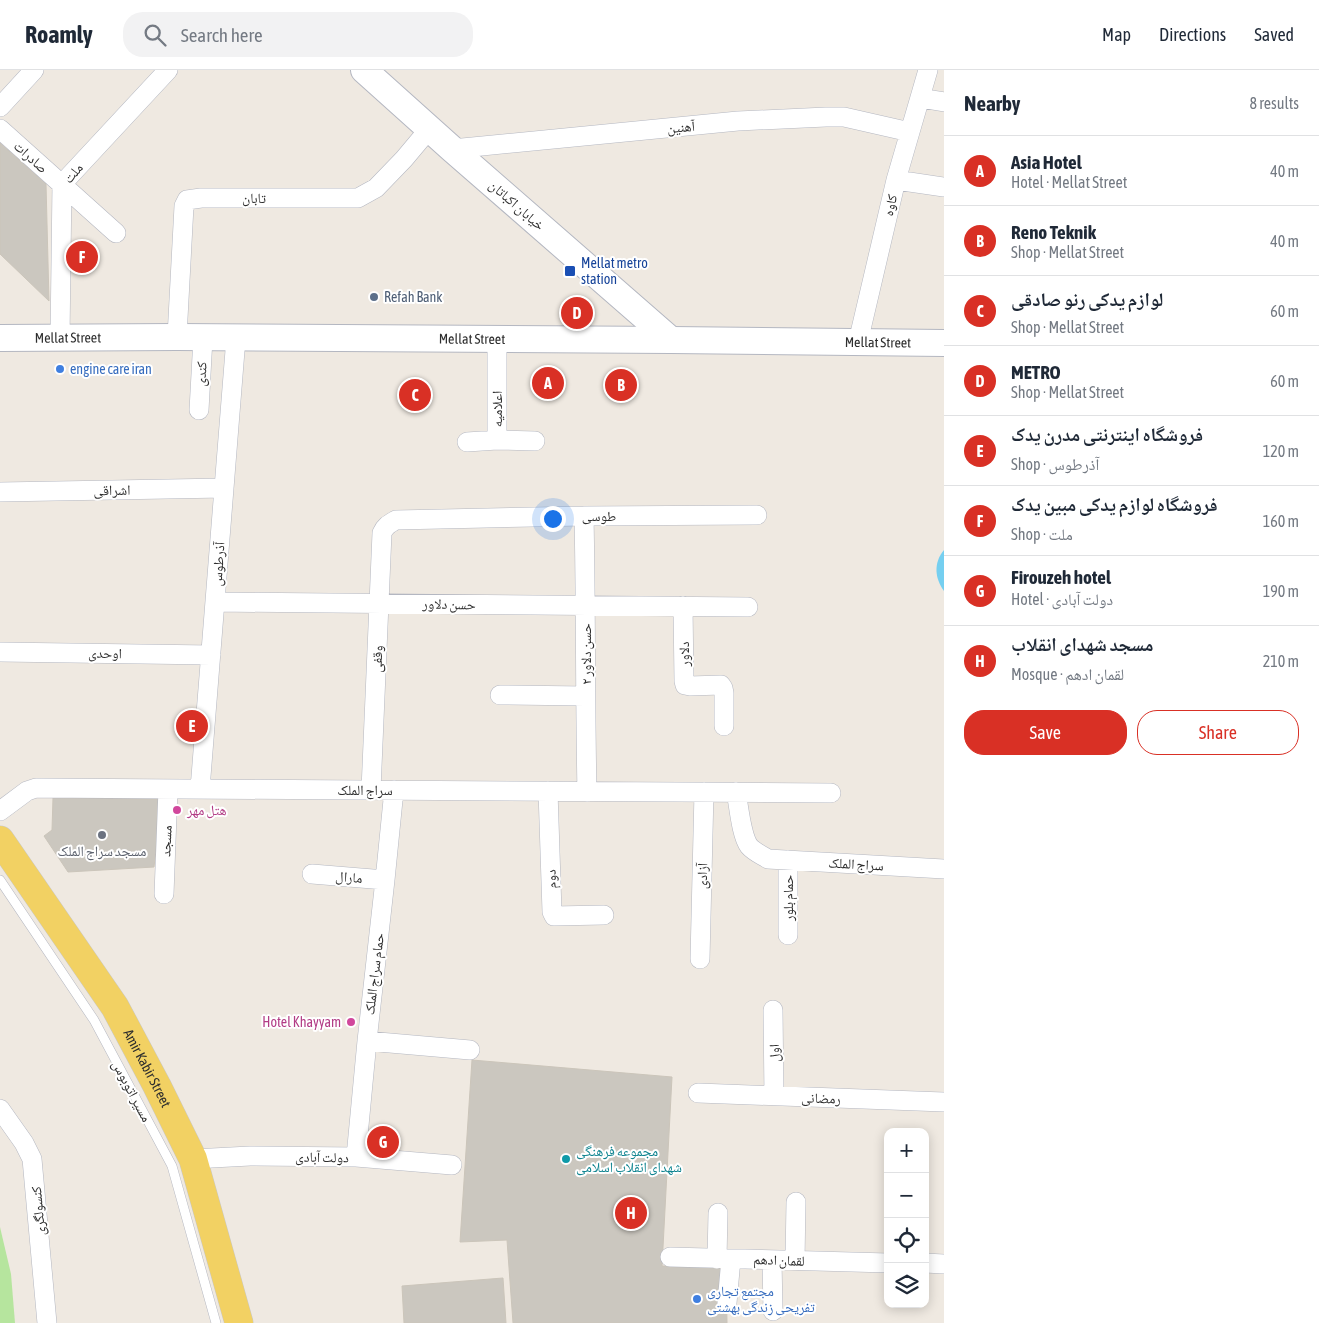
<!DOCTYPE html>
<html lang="en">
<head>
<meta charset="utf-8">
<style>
	body { margin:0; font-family:"Asap Condensed","Noto Naskh Arabic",sans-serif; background:#f2f2f3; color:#1f2937 }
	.controls { position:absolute; right:15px; bottom:15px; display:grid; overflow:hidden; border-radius:10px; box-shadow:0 2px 12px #0003 }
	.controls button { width:45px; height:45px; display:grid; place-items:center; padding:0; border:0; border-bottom:1px solid #e0e1e3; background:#fff; color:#1f2937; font:25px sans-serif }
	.you { position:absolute; left:552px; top:448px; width:18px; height:18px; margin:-12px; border:4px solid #fff; border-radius:50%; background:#1a73e8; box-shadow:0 0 0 8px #1a73e833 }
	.badge { display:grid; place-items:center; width:32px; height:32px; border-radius:50%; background:#d93025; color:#fff; font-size:16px; font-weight:700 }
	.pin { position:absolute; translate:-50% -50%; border:2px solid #fff; box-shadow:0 1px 5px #0006 }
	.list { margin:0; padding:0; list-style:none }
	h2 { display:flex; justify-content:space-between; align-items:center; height:65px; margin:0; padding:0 20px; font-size:21px }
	h2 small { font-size:16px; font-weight:400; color:#747a83 }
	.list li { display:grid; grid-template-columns:32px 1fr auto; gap:15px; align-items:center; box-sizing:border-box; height:70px; padding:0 20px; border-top:1px solid #e0e1e3 }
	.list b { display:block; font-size:19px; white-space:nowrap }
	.list p { margin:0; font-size:16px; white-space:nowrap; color:#747a83 }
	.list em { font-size:16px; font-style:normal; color:#747a83 }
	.actions { display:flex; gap:10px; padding:15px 20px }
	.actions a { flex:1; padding:11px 0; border:1px solid #d93025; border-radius:20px; text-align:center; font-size:18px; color:#d93025 }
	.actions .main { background:#d93025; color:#fff }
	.icon { flex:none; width:28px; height:28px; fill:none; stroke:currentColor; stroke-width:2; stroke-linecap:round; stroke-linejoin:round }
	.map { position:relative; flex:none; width:944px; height:1253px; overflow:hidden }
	header { display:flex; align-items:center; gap:30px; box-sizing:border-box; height:70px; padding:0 25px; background:#fff; border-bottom:1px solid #e0e1e3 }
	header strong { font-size:24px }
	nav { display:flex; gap:28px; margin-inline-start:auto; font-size:18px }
	.search { width:350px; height:45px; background:#f2f2f3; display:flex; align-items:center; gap:12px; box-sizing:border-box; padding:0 18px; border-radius:20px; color:#747a83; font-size:19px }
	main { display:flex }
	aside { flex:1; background:#fff }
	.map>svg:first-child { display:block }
	.green { fill:#b6e59e }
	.water { fill:#75cff0 }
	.building { fill:#cbc7bf; stroke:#cbc5ba }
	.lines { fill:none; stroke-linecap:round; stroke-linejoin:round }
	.lane-casing { stroke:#b4b7c1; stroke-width:10 }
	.street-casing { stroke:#b4b7c1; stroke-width:20 }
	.secondary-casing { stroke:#b4b7c1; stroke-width:28 }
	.primary-casing { stroke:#c9c9c9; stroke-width:29 }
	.lane { stroke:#fff; stroke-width:9 }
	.street { stroke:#fff; stroke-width:19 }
	.secondary { stroke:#fff; stroke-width:26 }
	.primary { stroke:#f2d163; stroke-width:28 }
	.transit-dot { fill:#1a4fb4; stroke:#fff; stroke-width:2 }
	.service-dot { fill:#5c6f8a; stroke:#fff; stroke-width:2 }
	.shop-dot { fill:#3f7fe0; stroke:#fff; stroke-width:2 }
	.hotel-dot { fill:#d1479c; stroke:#fff; stroke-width:2 }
	.worship-dot { fill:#6b7280; stroke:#fff; stroke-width:2 }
	.culture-dot { fill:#0f9aa8; stroke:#fff; stroke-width:2 }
	.labels { text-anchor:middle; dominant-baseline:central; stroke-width:4; stroke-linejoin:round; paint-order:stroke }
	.street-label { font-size:14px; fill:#2e2e2e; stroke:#fff }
	.transit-label { font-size:14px; fill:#164399; stroke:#fff; text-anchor:start }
	.service-label { font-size:14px; fill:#4e5e75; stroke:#fff; text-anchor:start }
	.shop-label { font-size:14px; fill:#366cbe; stroke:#fff; text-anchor:start }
	.hotel-label { font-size:14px; fill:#b23c85; stroke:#fff; text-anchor:start }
	.worship-label { font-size:14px; fill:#5b616d; stroke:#fff }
	.culture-label { font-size:14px; fill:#0d838f; stroke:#fff; text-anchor:start }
</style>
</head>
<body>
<header>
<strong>Roamly</strong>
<div class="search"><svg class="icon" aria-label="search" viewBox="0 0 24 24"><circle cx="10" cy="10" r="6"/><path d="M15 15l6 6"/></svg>Search here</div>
<nav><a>Map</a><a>Directions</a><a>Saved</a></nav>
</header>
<main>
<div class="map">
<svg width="944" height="1253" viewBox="0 0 944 1253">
	<rect width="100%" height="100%" fill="#efe9e1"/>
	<path class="green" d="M0 1157 11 1204 15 1253H0Z"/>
	<path class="water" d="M944 480V521C935 509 933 493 944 480Z"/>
	<path class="building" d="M0 73 46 114 49 231 0 184Z
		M53 728 162 729 154 797 68 802 44 766 52 760Z
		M472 990 672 1007 662 1196H726L727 1253H513L507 1170 460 1172Z
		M503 1208 506 1253H404L402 1216Z"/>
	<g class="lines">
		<g class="lane-casing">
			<path id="lane" d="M0 810 94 950 172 1096 216 1253"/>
		</g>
		<g class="street-casing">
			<path id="street" d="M920 28 944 32
				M0 37 34 0
				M0 59 116 163
				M452 79 738 51 826 47H844L910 62
				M896 110 944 117
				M177 267 184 136 187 130 201 128H358L376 118 404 89 430 58
				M60 269 62 114 168 0
				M497 269V370L535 371
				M858 272 896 110 928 0
				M199 340 203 268
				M467 372 497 370
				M0 422 224 418
				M584 446C586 538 585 630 587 722
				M215 532 748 537
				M683 536 684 611 685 615 690 616 721 615 723 618 724 623V656
				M0 582 211 585
				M500 625 585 626
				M200 719 236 268
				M371 720 382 463C385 456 389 454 396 450L584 446 757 445
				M548 721 552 842 554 846 604 845
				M736 722C739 736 741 765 749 776 754 782 762 785 768 789L944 799
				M0 741 27 721 36 718 831 723
				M312 804 385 810
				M164 824 168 719
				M788 865V790
				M700 889 704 722
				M773 940 774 1026
				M367 971 470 980
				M698 1023 944 1032
				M0 1039 24 1073 32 1089 47 1253
				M356 1087 367 971 385 810 394 720
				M193 1089 250 1086 356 1087 452 1095
				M670 1187 888 1193
				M717 1189 718 1143
				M772 1190 773 1241
				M795 1190 796 1132
				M925 1193 944 1194
				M727 1233 731 1189"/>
		</g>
		<g class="secondary-casing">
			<g id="secondary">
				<path d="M364 0 452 79 671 270"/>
				<path id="s1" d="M0 268 177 267 671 270 944 273"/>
			</g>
		</g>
		<g class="primary-casing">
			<g id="primary">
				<path id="s2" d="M0 770 115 937 157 1016 193 1089 239 1253"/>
			</g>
		</g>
		<use href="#lane" class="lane"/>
		<use href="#street" class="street"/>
		<use href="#secondary" class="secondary"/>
		<use href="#primary" class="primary"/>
	</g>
	<rect class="transit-dot" x="564" y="195" width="12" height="12" rx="2.5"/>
	<circle class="service-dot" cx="374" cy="227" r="5"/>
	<g class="shop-dot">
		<circle cx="60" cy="299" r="5"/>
		<circle cx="697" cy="1229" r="5"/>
	</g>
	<g class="hotel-dot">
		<circle cx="177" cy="740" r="5"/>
		<circle cx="351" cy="952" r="5"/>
	</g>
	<circle class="worship-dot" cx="102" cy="765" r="5"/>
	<circle class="culture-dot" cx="566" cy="1089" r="5"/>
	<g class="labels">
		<g class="street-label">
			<text transform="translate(681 57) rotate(-5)">آهنین</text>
			<text transform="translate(31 87) rotate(42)">صادرات</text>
			<text transform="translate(73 103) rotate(-49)">ملت</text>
			<text x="254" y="128">تابان</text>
			<text transform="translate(517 135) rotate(41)">خیابان اکباتان</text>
			<text transform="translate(890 135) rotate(-77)">کاوه</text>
			<text stroke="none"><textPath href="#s1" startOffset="68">Mellat Street</textPath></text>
			<text stroke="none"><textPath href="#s1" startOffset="472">Mellat Street</textPath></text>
			<text stroke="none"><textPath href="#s1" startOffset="878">Mellat Street</textPath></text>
			<text transform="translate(201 304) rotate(-87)">کندی</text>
			<text transform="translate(497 339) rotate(-90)">اعلامیه</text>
			<text transform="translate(112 420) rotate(-1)">اشراقی</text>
			<text x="599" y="446">طوسی</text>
			<text transform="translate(218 494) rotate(-86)">آذرطوس</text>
			<text transform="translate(449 534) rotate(1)">حسن دلاور</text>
			<text transform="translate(105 583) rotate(1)">اوحدی</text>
			<text transform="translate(586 584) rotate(-90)">حسن دلاور ۲</text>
			<text transform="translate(684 584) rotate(-90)">دلاور</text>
			<text transform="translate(377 589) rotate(-88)">وقفی</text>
			<text x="365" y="720">سراج الملک</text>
			<text transform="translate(166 771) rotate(-87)">مسجد</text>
			<text transform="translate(856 794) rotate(3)">سراج الملک</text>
			<text transform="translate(702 806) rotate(-89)">آزادی</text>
			<text transform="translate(349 807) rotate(5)">مارال</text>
			<text transform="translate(551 809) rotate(-92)">دوم</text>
			<text transform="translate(788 828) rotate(-90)">حمام بلور</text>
			<text transform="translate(374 904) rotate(-83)">حمام سراج الملک</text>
			<text transform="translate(774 983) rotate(-91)">اول</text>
			<text stroke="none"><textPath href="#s2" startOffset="272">Amir Kabir Street</textPath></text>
			<text transform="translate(132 1021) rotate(62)">مسیر اتوبوس</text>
			<text transform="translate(821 1028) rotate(2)">رمضانی</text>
			<text transform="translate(322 1087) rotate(1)">دولت آبادی</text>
			<text transform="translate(38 1141) rotate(-95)">کنسولگری</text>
			<text transform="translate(779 1190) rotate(2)">لقمان ادهم</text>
		</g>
		<g class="transit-label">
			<text x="581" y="193">Mellat metro<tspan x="581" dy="16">station</tspan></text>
		</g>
		<g class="service-label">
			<text x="384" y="227">Refah Bank</text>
		</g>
		<g class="shop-label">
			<text x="70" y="299">engine care iran</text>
			<text x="707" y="1221">مجتمع تجاری<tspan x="707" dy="16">تفریحی زندگی بهشتی</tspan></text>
		</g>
		<g class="hotel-label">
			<text x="187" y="740">هتل مهر</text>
			<text x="341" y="952" text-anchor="end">Hotel Khayyam</text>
		</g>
		<g class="worship-label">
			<text x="102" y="781">مسجد سراج الملک</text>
		</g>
		<g class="culture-label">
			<text x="576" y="1081">مجموعه فرهنگی<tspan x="576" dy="16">شهدای انقلاب اسلامی</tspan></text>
		</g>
	</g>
</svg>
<div class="controls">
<button>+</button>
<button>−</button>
<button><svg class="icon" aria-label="locate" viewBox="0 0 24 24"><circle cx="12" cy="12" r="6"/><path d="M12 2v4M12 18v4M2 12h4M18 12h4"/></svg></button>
<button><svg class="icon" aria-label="layers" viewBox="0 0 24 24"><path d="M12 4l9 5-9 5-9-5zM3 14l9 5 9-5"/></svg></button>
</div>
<div class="you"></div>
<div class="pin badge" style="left:548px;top:313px">A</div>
<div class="pin badge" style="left:621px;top:315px">B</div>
<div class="pin badge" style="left:415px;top:325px">C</div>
<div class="pin badge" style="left:577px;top:243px">D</div>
<div class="pin badge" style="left:192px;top:656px">E</div>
<div class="pin badge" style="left:82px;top:187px">F</div>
<div class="pin badge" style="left:383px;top:1072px">G</div>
<div class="pin badge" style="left:631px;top:1143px">H</div>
</div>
<aside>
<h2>Nearby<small>8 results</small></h2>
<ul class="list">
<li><span class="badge">A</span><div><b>Asia Hotel</b><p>Hotel · Mellat Street</p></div><em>40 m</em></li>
<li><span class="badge">B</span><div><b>Reno Teknik</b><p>Shop · Mellat Street</p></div><em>40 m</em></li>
<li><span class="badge">C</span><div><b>لوازم یدکی رنو صادقی</b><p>Shop · Mellat Street</p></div><em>60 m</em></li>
<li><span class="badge">D</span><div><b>METRO</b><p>Shop · Mellat Street</p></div><em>60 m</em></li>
<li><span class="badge">E</span><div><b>فروشگاه اینترنتی مدرن یدک</b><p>Shop · آذرطوس</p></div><em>120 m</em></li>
<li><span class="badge">F</span><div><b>فروشگاه لوازم یدکی مبین یدک</b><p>Shop · ملت</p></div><em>160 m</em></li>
<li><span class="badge">G</span><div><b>Firouzeh hotel</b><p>Hotel · دولت آبادی</p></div><em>190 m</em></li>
<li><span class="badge">H</span><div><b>مسجد شهدای انقلاب</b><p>Mosque · لقمان ادهم</p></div><em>210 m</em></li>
</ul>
<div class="actions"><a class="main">Save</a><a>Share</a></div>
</aside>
</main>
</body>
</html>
